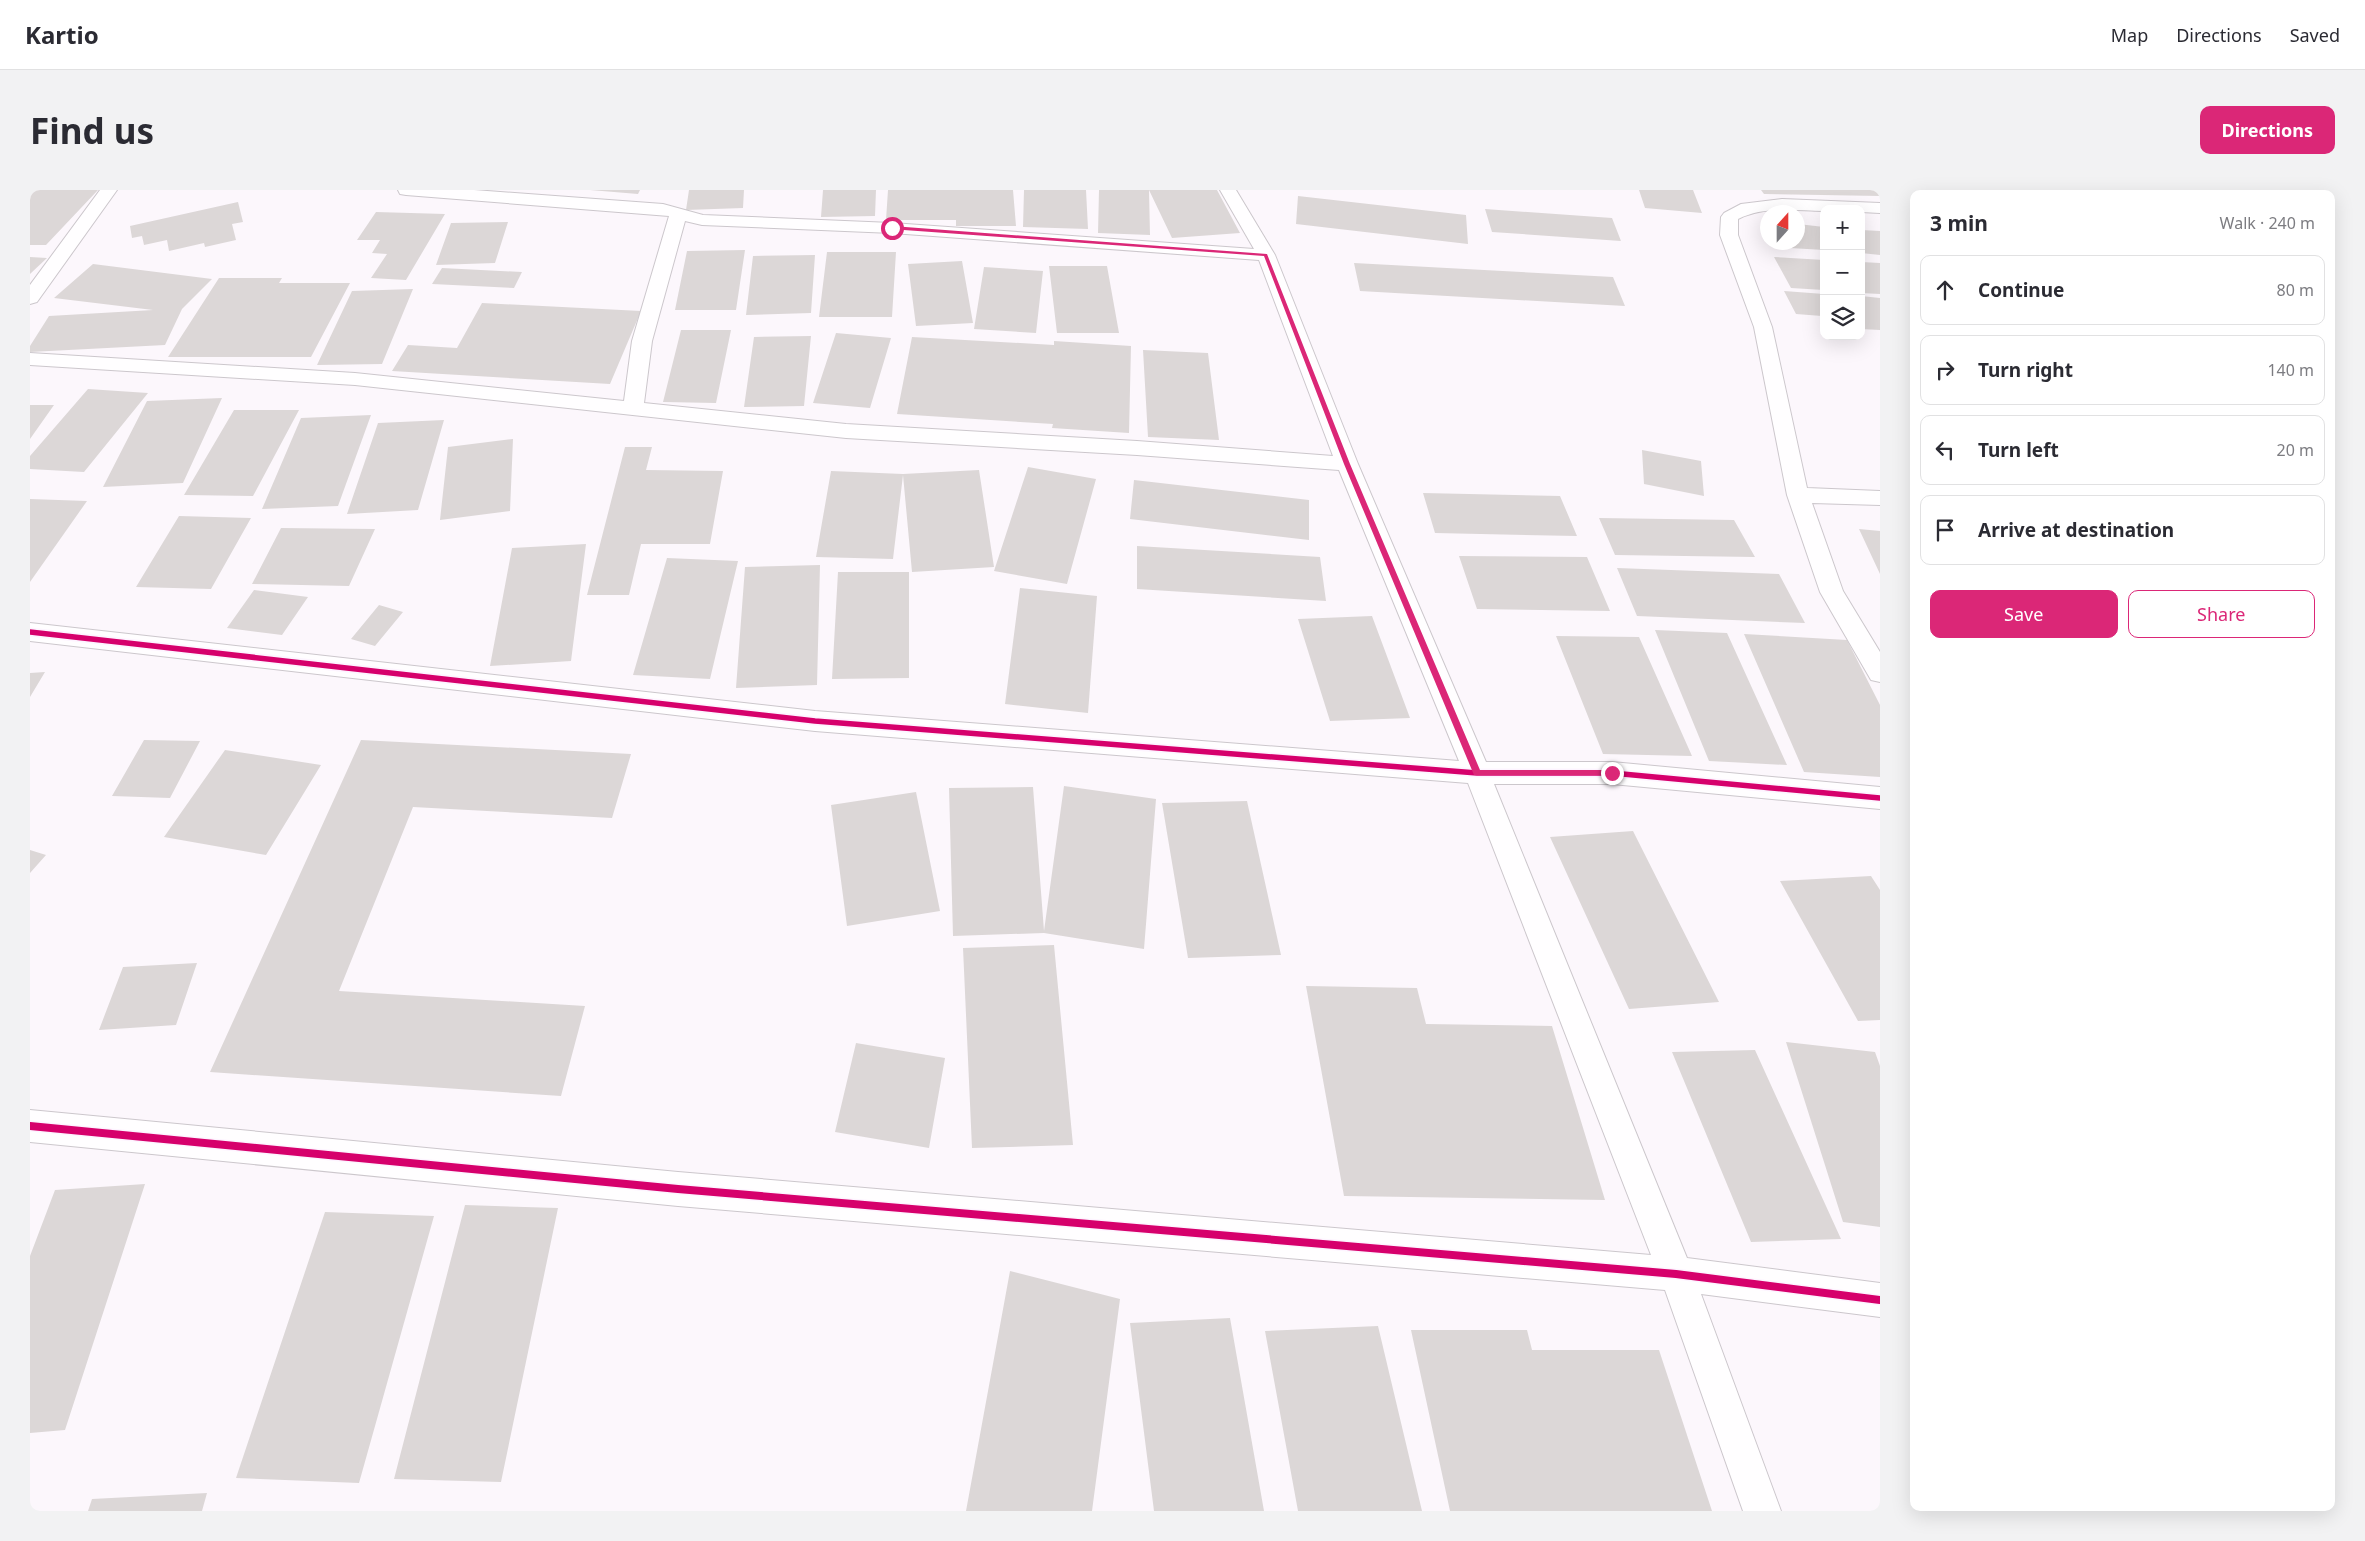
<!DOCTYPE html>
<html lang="en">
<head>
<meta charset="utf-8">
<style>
	body { margin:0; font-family:"Noto Sans",sans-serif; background:#f2f2f3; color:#2b2b33 }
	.controls { position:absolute; right:15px; top:15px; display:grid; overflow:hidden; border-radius:10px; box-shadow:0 5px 20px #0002 }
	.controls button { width:45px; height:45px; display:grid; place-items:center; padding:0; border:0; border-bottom:1px solid #e1e1e2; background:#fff; color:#2b2b33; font:25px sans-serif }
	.compass { position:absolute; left:1730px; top:15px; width:45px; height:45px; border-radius:50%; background:#fff; box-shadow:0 5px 20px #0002; rotate:21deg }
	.stop { position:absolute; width:15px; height:15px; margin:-11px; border:4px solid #db2777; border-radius:50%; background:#fff }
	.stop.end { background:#db2777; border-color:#fff; box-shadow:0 1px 5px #0008 }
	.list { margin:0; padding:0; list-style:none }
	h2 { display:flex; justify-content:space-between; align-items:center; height:65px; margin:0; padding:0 20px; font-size:21px }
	h2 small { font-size:16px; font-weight:400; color:#7c7c81 }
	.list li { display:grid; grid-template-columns:32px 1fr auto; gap:15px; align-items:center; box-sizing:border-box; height:70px; margin:0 10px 10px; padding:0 10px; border:1px solid #e1e1e2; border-radius:10px }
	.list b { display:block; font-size:19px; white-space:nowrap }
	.list em { font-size:16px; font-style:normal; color:#7c7c81 }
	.actions { display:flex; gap:10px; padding:15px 20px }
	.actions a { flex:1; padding:11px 0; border:1px solid #db2777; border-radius:10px; text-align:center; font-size:18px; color:#db2777 }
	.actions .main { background:#db2777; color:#fff }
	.icon { flex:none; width:28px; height:28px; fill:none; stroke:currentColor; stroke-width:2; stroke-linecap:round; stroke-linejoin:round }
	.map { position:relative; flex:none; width:1850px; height:1321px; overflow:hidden; border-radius:10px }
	header { display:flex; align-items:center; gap:30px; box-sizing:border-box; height:70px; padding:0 25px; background:#fff; border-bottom:1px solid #e1e1e2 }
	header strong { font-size:24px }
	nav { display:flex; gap:28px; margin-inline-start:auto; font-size:18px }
	.intro { display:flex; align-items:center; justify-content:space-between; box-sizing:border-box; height:120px; padding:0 30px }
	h1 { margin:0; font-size:35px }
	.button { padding:12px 22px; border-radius:10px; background:#db2777; color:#fff; font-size:18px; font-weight:700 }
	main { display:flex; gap:30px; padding:0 30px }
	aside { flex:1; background:#fff; border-radius:10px; box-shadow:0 5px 20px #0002 }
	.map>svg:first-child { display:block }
	.building { fill:#dcd7d7 }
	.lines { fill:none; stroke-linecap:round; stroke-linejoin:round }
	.minor-casing { stroke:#ccc7cc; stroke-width:2 }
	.minor { fill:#fffeff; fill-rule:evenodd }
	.cycleway-far1-casing { stroke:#fdf4ff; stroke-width:9 }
	.cycleway-casing { stroke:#fdf4ff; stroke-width:11 }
	.cycleway-far1 { stroke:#d6006c; stroke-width:5.5 }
	.cycleway { stroke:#d6006c; stroke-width:8 }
	.route { fill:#db2777 }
</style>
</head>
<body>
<header>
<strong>Kartio</strong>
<nav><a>Map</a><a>Directions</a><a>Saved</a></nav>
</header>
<div class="intro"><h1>Find us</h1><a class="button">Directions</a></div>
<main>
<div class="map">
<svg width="1850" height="1321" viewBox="0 0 1850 1321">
	<rect width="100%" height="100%" fill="#fcf7fc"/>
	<path class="building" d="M0 0H68L16 55H0Z
		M560 0H610L608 4Z
		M659 0H714L713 18 656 20Z
		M793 0H846L845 26 791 27Z
		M858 0H983L986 36H926V30H856Z
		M994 0H1056L1058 39 993 37Z
		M1069 0H1119L1120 45 1068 43Z
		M1119 0H1187L1210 43 1142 48Z
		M1609 0H1663L1672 23 1615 18Z
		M1731 0H1847L1850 6 1734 4Z
		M1268 6 1436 25 1438 54 1266 34Z
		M208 12 213 32 202 34 206 50 175 57 174 53 139 61 137 50 114 55 112 46 102 48 100 36Z
		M1455 19 1582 28 1591 51 1462 42Z
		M346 22 415 24 376 90 341 88 357 64 342 63 350 50H327Z
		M478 32 465 73 406 75 421 33Z
		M1768 34 1794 37V60L1760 58 1758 52H1768Z
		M1831 40 1850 41V65L1831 63Z
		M715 60 706 120H645L657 61Z
		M797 62H866L862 127H789Z
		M785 65 781 123 716 125 723 66Z
		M0 67 17 68 0 84Z
		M1744 67 1794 70V100L1761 98Z
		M932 71 943 133 886 136 878 74Z
		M1831 72 1850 73V104L1831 103Z
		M1324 73 1583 87 1595 116 1330 101Z
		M63 74 182 89 152 119 135 155 0 162V156L19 126 123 120 24 108Z
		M1019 76H1077L1089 143H1027Z
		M954 77 1013 81 1006 143 944 139Z
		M412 78 492 82 484 98 402 94Z
		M189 88H252L249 93H320L281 167H138Z
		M383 99 352 174 287 175 322 101Z
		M1754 101 1794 104V130L1792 126 1766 124Z
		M1831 106 1850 108V140L1831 139Z
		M452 113 611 121 580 194 362 181 378 155 427 158Z
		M651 140H701L686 213 633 212Z
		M806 143 861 148 840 218 783 213Z
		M781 146 774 216 714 217 724 147Z
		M882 147 1024 155V151L1101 156 1099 243 1022 238 1023 234 867 224Z
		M1113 160 1178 163 1189 250 1118 247Z
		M58 199 118 203 54 282 0 279V266Z
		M192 208 153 293 73 297 117 211Z
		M0 215H24L0 249Z
		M204 220H269L223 306 154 305Z
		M341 225 308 316 232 319 271 228Z
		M414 230 388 320 317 324 348 233Z
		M483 249 480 321 410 330 418 257Z
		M595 257H622L616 280 693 281 680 354H611L599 405H557Z
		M1612 260 1671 271 1674 306 1614 294Z
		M998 277 1066 289 1037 394 964 381Z
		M949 280 964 377 882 382 873 285 863 369 786 367 801 281 873 284Z
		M1104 290 1279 310V350L1100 329Z
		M1393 303 1530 306 1547 346 1405 343Z
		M0 309 57 311 0 392Z
		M149 326 221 328 181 399 106 397Z
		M1569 328 1704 330 1725 367 1585 365Z
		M251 338 345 339 319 396 222 394Z
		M1829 339 1850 341V384Z
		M556 354 541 471 460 476 482 358Z
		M1107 356 1290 367 1296 411 1107 399Z
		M1429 366 1557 367 1580 421 1447 419Z
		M637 368 708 371 680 489 603 485Z
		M790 375 787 495 706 498 715 377Z
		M1587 378 1749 384 1775 433 1607 426Z
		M808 382H879V488L802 489Z
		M990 398 1067 406 1058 523 975 514Z
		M224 400 278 407 252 445 197 438Z
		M349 415 373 422 345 456 321 449Z
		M1342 426 1380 528 1300 531 1268 429Z
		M1625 440 1697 443 1757 575 1679 571Z
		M1714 444 1817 450 1850 515V587L1774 582Z
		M1526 446 1609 447 1662 566 1573 564Z
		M15 482 0 507V483Z
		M114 550 170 551 140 608 82 606Z
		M331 550 601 564 582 628 383 617 309 801 555 816 531 906 180 882Z
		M195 560 291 575 236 665 134 647Z
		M1034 596 1126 609 1114 759 1014 743 923 746 919 598 1003 597 1014 741Z
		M886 602 910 721 817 736 801 615Z
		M1217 611 1251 765 1158 768 1132 613Z
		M1603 641 1689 812 1599 819 1520 647Z
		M0 660 16 665 0 683Z
		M1841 686 1850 700V830L1828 831 1750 691Z
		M1024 755 1043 955 942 958 933 758Z
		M167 773 146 835 69 840 93 777Z
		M1276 796 1387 798 1396 834 1522 836 1575 1010 1314 1006Z
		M1756 852 1845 862 1850 876V1037L1813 1032Z
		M826 853 915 868 899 958 805 942Z
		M1725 860 1811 1049 1721 1052 1642 862Z
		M115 994 35 1240 0 1243V1066L25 1000Z
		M435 1015 528 1018 471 1292 364 1289Z
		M295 1022 404 1026 329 1293 206 1288Z
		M980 1081 1090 1109 1062 1321H936Z
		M1200 1128 1234 1321H1124L1100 1133Z
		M1348 1136 1392 1321H1268L1235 1141Z
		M1381 1140H1497L1502 1160H1629L1682 1321H1420Z
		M177 1303 172 1321H58L62 1309Z"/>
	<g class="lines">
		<g class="minor-casing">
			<path id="minor" d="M70 0H87L7 112 0 114V95Z
				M368 0H444L633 14 673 25 862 33 1224 59 1190 0H1206L1245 65 1328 274 1456 572H1582L1850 597V619L1582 594H1464L1657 1068 1850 1093V1127L1671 1104 1751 1321H1713L1635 1100 648 1016 0 952V920L648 982 1621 1065 1438 593 785 541 0 451V433L785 521 1429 571 1309 280 1107 265 816 248 325 195 0 175V163L325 183 594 211 602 151 639 26 376 5 370 4ZM655 31 672 35 862 43 1229 70 1303 266 1107 251 816 234 614 213 622 151Z
				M1752 9 1850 13V23L1831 22V19H1794V21C1765 20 1734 16 1708 29V45L1742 137 1777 298 1850 301V315L1782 313 1813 401 1850 462V492L1841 490 1790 402 1757 305 1724 137 1690 45 1691 27 1694 23 1711 14Z"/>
		</g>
		<use href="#minor" class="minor"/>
		<g class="cycleway-far1-casing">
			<path id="cycleway-far1" d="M0 442 785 531 1447 583H1582L1850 608"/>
		</g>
		<g class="cycleway-casing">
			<path id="cycleway" d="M0 936 648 999 1646 1084 1850 1110"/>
		</g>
		<use href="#cycleway-far1" class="cycleway-far1"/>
		<use href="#cycleway" class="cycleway"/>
	</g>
	<path class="route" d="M862 36 1237 64 1320 274 1450 580H1582L1586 583 1585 585H1444L1314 274 1234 66 860 39Z"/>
</svg>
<div class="controls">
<button>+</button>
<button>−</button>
<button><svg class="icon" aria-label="layers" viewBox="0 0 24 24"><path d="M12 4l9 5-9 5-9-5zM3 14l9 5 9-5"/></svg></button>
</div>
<svg class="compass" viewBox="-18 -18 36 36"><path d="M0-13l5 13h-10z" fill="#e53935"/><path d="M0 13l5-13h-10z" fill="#7c7c81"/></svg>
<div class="stop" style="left:862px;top:38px"></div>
<div class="stop end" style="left:1582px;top:583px"></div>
</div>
<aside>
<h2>3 min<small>Walk · 240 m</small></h2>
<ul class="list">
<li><svg class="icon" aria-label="ahead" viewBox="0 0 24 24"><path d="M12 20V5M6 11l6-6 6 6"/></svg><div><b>Continue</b></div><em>80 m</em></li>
<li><svg class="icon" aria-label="right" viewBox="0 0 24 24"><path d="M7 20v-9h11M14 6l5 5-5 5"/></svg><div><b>Turn right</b></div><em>140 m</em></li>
<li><svg class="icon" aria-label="left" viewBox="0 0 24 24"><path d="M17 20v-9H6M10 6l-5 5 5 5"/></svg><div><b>Turn left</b></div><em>20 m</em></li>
<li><svg class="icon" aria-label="arrive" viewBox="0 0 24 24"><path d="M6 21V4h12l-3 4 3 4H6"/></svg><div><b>Arrive at destination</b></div></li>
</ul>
<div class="actions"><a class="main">Save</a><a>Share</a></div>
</aside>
</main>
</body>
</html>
